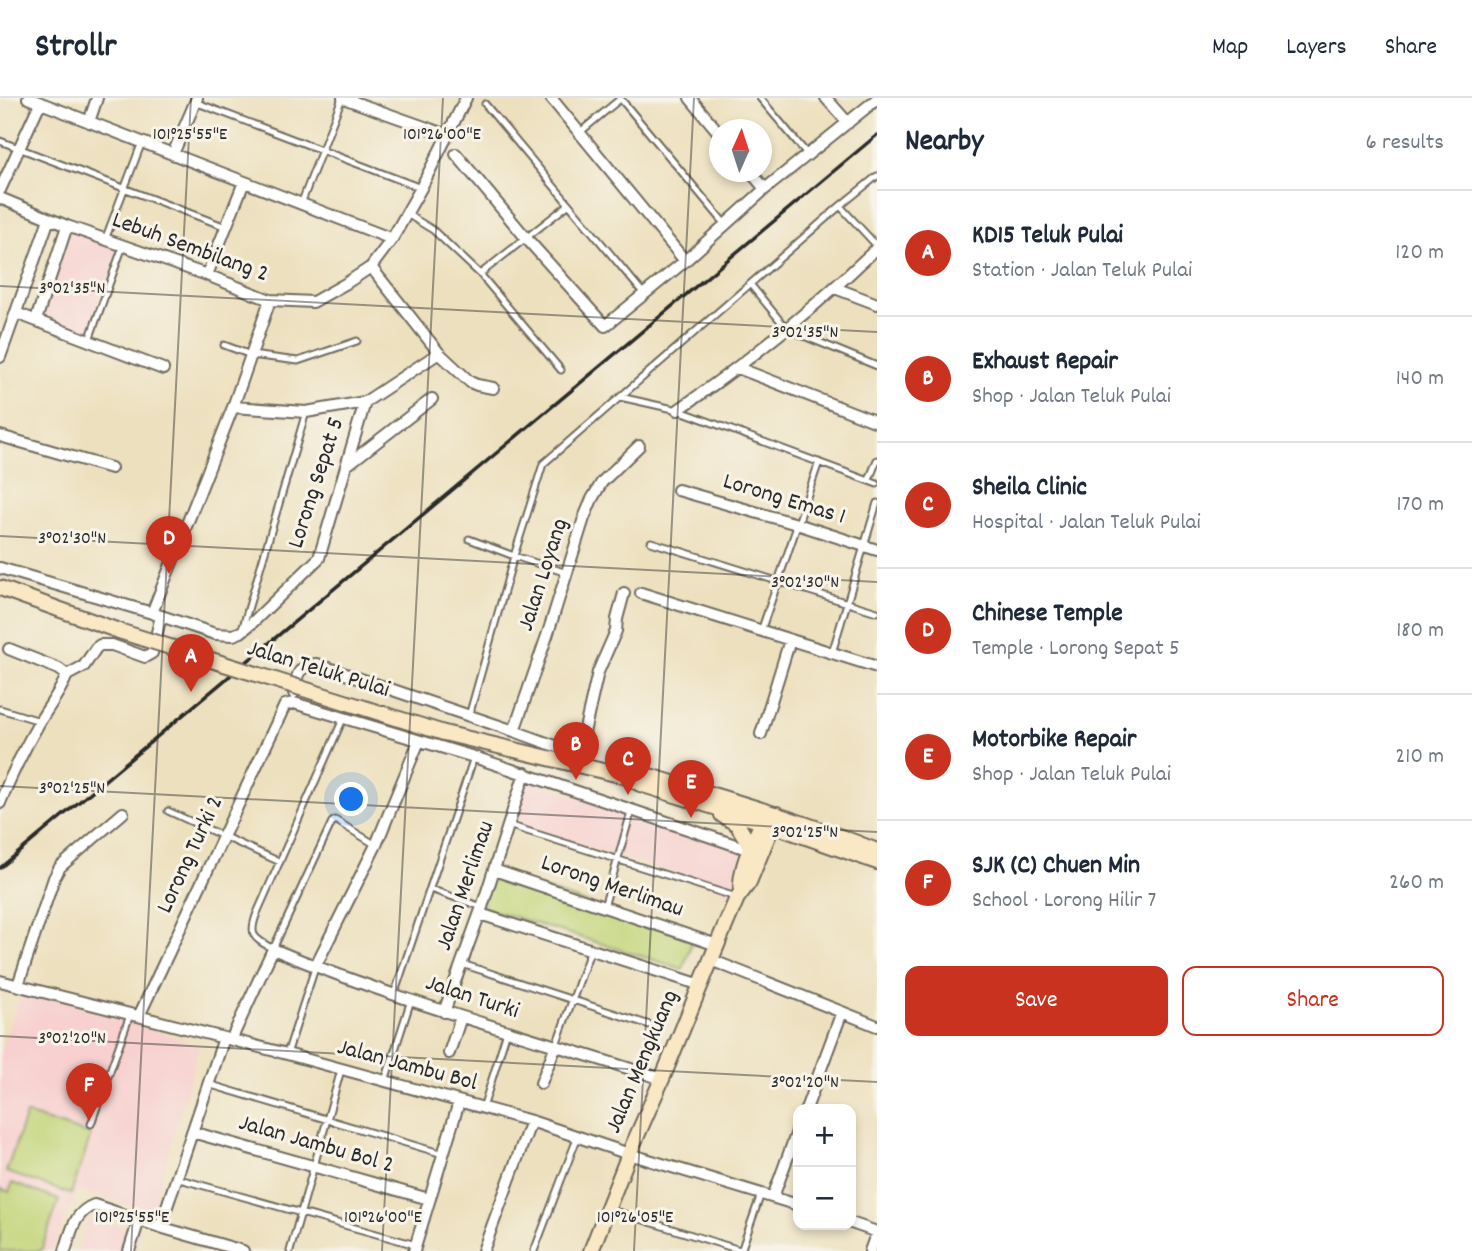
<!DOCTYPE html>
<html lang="en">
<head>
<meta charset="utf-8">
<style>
	body { margin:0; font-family:Dekko,sans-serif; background:#f2f2f3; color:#1f2937 }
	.controls { position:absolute; right:21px; bottom:21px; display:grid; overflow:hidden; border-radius:14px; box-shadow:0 4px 10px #0003 }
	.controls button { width:63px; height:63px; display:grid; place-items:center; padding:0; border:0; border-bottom:2px solid #e0e1e3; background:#fff; color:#1f2937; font:35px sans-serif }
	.compass { position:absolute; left:709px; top:21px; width:63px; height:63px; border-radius:50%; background:#fff; box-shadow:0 4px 10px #0003; rotate:3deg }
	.you { position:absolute; left:352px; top:702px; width:24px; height:24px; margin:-18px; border:5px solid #fff; border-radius:50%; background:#1a73e8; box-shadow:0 0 0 10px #1a73e833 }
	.badge { display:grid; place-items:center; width:46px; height:46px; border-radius:50%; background:#c8321e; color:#fff; font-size:23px; font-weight:700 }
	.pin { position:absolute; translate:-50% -58px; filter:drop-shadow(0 2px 4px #0008) }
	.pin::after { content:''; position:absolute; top:37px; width:24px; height:21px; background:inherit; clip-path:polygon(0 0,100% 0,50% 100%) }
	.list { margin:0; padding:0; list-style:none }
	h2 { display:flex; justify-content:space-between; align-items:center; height:91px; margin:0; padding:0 28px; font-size:30px }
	h2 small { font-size:23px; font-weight:400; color:#747a83 }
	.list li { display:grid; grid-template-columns:46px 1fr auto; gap:21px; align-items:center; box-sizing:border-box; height:126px; padding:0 28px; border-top:2px solid #e0e1e3 }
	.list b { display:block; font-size:26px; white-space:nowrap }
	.list p { margin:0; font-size:23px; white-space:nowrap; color:#747a83 }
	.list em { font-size:23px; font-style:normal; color:#747a83 }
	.actions { display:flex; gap:14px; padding:21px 28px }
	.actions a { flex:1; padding:16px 0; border:2px solid #c8321e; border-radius:14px; text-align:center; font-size:24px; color:#c8321e }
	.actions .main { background:#c8321e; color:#fff }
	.map { position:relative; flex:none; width:877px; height:1153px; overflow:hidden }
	header { display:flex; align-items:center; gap:42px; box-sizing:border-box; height:98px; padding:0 35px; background:#fff; border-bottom:2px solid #e0e1e3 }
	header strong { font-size:33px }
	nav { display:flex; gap:38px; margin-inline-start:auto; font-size:24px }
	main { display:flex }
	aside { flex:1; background:#fff }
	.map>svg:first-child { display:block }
	.built { fill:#f7d0cf }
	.green { fill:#c1d477; stroke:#768051; stroke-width:2 }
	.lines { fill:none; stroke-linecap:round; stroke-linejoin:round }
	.lane-casing { stroke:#6f6a5e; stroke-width:9 }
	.street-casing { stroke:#6f6a5e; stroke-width:14 }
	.secondary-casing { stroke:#6f6a5e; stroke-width:18 }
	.lane { stroke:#fff; stroke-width:5 }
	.street { stroke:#fff; stroke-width:10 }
	.secondary { stroke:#fae7c3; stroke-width:14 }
	.rail { stroke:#2b2b2b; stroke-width:3.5 }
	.secondary-bridge-casing { stroke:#6f6a5e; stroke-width:18; stroke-linecap:butt }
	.secondary-bridge { stroke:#fae7c3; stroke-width:14 }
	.ticks { fill:none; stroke:#2b2b2b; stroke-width:2; stroke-opacity:0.45 }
	.labels { text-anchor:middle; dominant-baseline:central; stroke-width:6; stroke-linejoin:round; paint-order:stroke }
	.street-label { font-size:24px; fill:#2b2b2b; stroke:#f7f3e8 }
	.ticks-label { font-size:18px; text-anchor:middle; fill:#2b2b2b; stroke:#f7f3e8; stroke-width:6; stroke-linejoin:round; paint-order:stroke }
</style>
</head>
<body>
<header>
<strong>Strollr</strong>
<nav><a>Map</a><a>Layers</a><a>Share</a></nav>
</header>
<main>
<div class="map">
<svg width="877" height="1153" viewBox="0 0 877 1153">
	<rect width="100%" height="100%" fill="#f7f3e8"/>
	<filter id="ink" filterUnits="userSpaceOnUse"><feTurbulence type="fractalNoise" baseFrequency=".0143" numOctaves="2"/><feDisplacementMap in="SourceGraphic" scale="14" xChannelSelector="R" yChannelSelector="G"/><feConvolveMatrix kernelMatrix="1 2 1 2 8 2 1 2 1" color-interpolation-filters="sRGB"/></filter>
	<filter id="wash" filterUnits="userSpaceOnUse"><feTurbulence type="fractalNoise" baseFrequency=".00686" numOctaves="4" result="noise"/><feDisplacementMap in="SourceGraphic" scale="28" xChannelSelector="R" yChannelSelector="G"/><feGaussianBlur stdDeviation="1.57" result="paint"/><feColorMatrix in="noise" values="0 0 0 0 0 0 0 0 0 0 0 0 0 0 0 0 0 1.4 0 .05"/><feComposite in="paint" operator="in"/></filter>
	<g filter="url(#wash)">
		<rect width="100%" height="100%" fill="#ede0be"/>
		<path class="built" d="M69 134 119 151 88 237 41 220Z
			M527 680 742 753 730 794 514 725Z
			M24 890 199 948 152 1113 77 1093 52 1153H0V953Z
			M89 1120 139 1133 134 1153H78Z"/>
		<path class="green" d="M491 774 693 840 683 871 482 809Z
			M26 1016 91 1037 71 1096 6 1074Z
			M12 1085 59 1102 41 1153H0V1094L1 1091 9 1094Z"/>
	</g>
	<g filter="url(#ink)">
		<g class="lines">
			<g class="lane-casing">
				<path id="lane" d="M620 0 726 127
					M760 0 808 57
					M195 4 421 90
					M485 6 644 196
					M579 35 620 1
					M0 43 226 129
					M301 106 342 0
					M840 108 877 148
					M407 116 433 132 480 176 561 272
					M105 142 142 44
					M480 176 568 107
					M750 186 787 231 877 268
					M89 242 123 148
					M224 247 251 257 298 263 357 243
					M620 299 678 312 877 386
					M869 382 877 362
					M469 441 514 458 567 475
					M651 444 877 514
					M242 532 306 314
					M761 533 819 364
					M832 555 877 405
					M0 611 40 623
					M469 618 514 458 543 366 840 108 877 78
					M343 621 257 815C248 838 254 840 273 851L332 724 335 722 376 747
					M168 713 280 764
					M508 727 736 799
					M430 791 482 809
					M604 809 632 711
					M462 866 656 929
					M394 897 474 659
					M556 947 591 851
					M287 956 315 870
					M385 983 411 902
					M208 986 443 1056
					M483 1010 507 933
					M91 1026 130 917
					M176 1080 416 1147
					M608 1111 743 1153
					M290 1153 341 972
					M534 1153 578 1038
					M741 1153 761 1096"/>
			</g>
			<g class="street-casing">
				<path id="street" d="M28 0 392 141
					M343 0 447 37
					M551 0 685 163
					M690 0 720 36
					M826 0 848 25
					M89 24 97 0
					M173 56 197 0
					M456 56 527 141 605 228 685 163 765 91 877 1
					M751 74 765 91
					M0 92 40 5
					M0 100 67 128 207 177 270 202 313 204 345 186 371 169 392 141 421 90 466 0
					M371 169 439 255 470 284 477 287 493 290
					M207 177 244 84
					M835 190 877 206
					M16 215 163 271
					M36 222 67 128
					M0 259 49 121
					M738 270 877 324
					M233 309 306 314 365 304 439 255
					M678 312C749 263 815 210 877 150
					M0 338 111 370
					M347 367 432 301
					M678 392 797 426 877 452
					M0 470 152 515 215 536 233 537 241 534 252 525 319 460 365 304
					M641 495 877 569
					M152 515 233 309 270 202
					M9 551 59 571 67 577
					M67 577 84 568 96 550 100 547H112L145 559 152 555 161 518
					M294 595C297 578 296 569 316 566L514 633 558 649 585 666
					M514 633 548 535 584 420 592 401 602 384 639 348
					M761 636 790 542
					M578 661 598 574 616 533 617 521 624 495
					M0 705C11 677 24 651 39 625 48 609 60 595 67 577
					M494 772 717 847
					M480 816 701 887
					M711 862 877 928
					M315 869 376 747 419 643
					M0 883 287 956 531 1023 629 1056 798 1107
					M18 887 54 780 60 769 123 715
					M444 914 482 809 525 675
					M139 918 285 607 294 605 474 659 750 752
					M231 942 273 851C399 904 532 939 662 981
					M449 955 461 919
					M541 985 556 947
					M806 1011 842 914
					M192 1034 429 1101
					M773 1099 798 1031
					M851 1125 877 1134 870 1153
					M160 1129 224 940
					M65 1153C71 1135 74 1114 94 1107L160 1129 243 1153
					M129 1153 139 1122
					M414 1153 459 1004
					M483 1153 531 1023"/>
			</g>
			<g class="secondary-casing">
				<path id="secondary" d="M0 490 119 533
					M444 635 628 679 640 686 772 727 877 764
					M628 679 643 676C722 700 801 722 877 753
					M722 717 737 726 751 749
					M741 794C739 766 756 741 765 716
					M591 1153 629 1056 662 981 717 847 737 800 749 784 777 716"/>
			</g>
			<use href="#lane" class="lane"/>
			<use href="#street" class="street"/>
			<use href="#secondary" class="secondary"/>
			<path class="rail" d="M0 770 877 37"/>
			<g class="secondary-bridge-casing">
				<path id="secondary-bridge" d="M119 533 444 635"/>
			</g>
			<use href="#secondary-bridge" class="secondary-bridge"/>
		</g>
	</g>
	<path class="ticks" d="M0 188 877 234M0 438 877 484M0 688 877 734M0 938 877 984M131 1153 191 0M382 1153 443 0M634 1153 694 0"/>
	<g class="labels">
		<g class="street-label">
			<text transform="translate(190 150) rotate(20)">Lebuh Sembilang 2</text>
			<text transform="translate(317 385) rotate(-72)">Lorong Sepat 5</text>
			<text transform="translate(784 402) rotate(17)">Lorong Emas 1</text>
			<text transform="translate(544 477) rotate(-72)">Jalan Loyang</text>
			<text transform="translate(318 572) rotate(17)">Jalan Teluk Pulai</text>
			<text transform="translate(191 757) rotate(-65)">Lorong Turki 2</text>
			<text transform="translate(466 788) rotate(-71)">Jalan Merlimau</text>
			<text transform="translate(612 789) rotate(19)">Lorong Merlimau</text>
			<text transform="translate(472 900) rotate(18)">Jalan Turki</text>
			<text transform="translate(643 964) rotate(-67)">Jalan Mengkuang</text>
			<text transform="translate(407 968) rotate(15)">Jalan Jambu Bol</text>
			<text transform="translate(316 1047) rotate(16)">Jalan Jambu Bol 2</text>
		</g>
	</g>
	<g class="ticks-label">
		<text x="190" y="41">101°25'55"E</text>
		<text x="442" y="41">101°26'00"E</text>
		<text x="72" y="195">3°02'35"N</text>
		<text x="805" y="239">3°02'35"N</text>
		<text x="72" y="445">3°02'30"N</text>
		<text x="805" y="489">3°02'30"N</text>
		<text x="72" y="695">3°02'25"N</text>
		<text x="805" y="739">3°02'25"N</text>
		<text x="72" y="945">3°02'20"N</text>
		<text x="805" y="989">3°02'20"N</text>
		<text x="132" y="1124">101°25'55"E</text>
		<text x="383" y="1124">101°26'00"E</text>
		<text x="635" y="1124">101°26'05"E</text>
	</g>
</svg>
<div class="controls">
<button>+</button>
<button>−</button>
</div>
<svg class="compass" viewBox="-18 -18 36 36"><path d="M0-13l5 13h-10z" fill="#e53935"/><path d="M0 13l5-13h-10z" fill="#747a83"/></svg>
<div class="you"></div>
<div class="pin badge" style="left:191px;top:594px">A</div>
<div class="pin badge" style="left:576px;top:682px">B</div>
<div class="pin badge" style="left:628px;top:697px">C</div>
<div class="pin badge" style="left:169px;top:476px">D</div>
<div class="pin badge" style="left:691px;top:720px">E</div>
<div class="pin badge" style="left:89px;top:1023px">F</div>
</div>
<aside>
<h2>Nearby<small>6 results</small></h2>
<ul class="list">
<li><span class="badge">A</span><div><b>KD15 Teluk Pulai</b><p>Station · Jalan Teluk Pulai</p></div><em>120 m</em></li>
<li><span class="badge">B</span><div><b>Exhaust Repair</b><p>Shop · Jalan Teluk Pulai</p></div><em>140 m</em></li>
<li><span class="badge">C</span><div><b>Sheila Clinic</b><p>Hospital · Jalan Teluk Pulai</p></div><em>170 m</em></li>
<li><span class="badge">D</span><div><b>Chinese Temple</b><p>Temple · Lorong Sepat 5</p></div><em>180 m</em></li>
<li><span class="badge">E</span><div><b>Motorbike Repair</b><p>Shop · Jalan Teluk Pulai</p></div><em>210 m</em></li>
<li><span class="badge">F</span><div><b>SJK (C) Chuen Min</b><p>School · Lorong Hilir 7</p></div><em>260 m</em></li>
</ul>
<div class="actions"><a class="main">Save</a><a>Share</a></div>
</aside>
</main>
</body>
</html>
